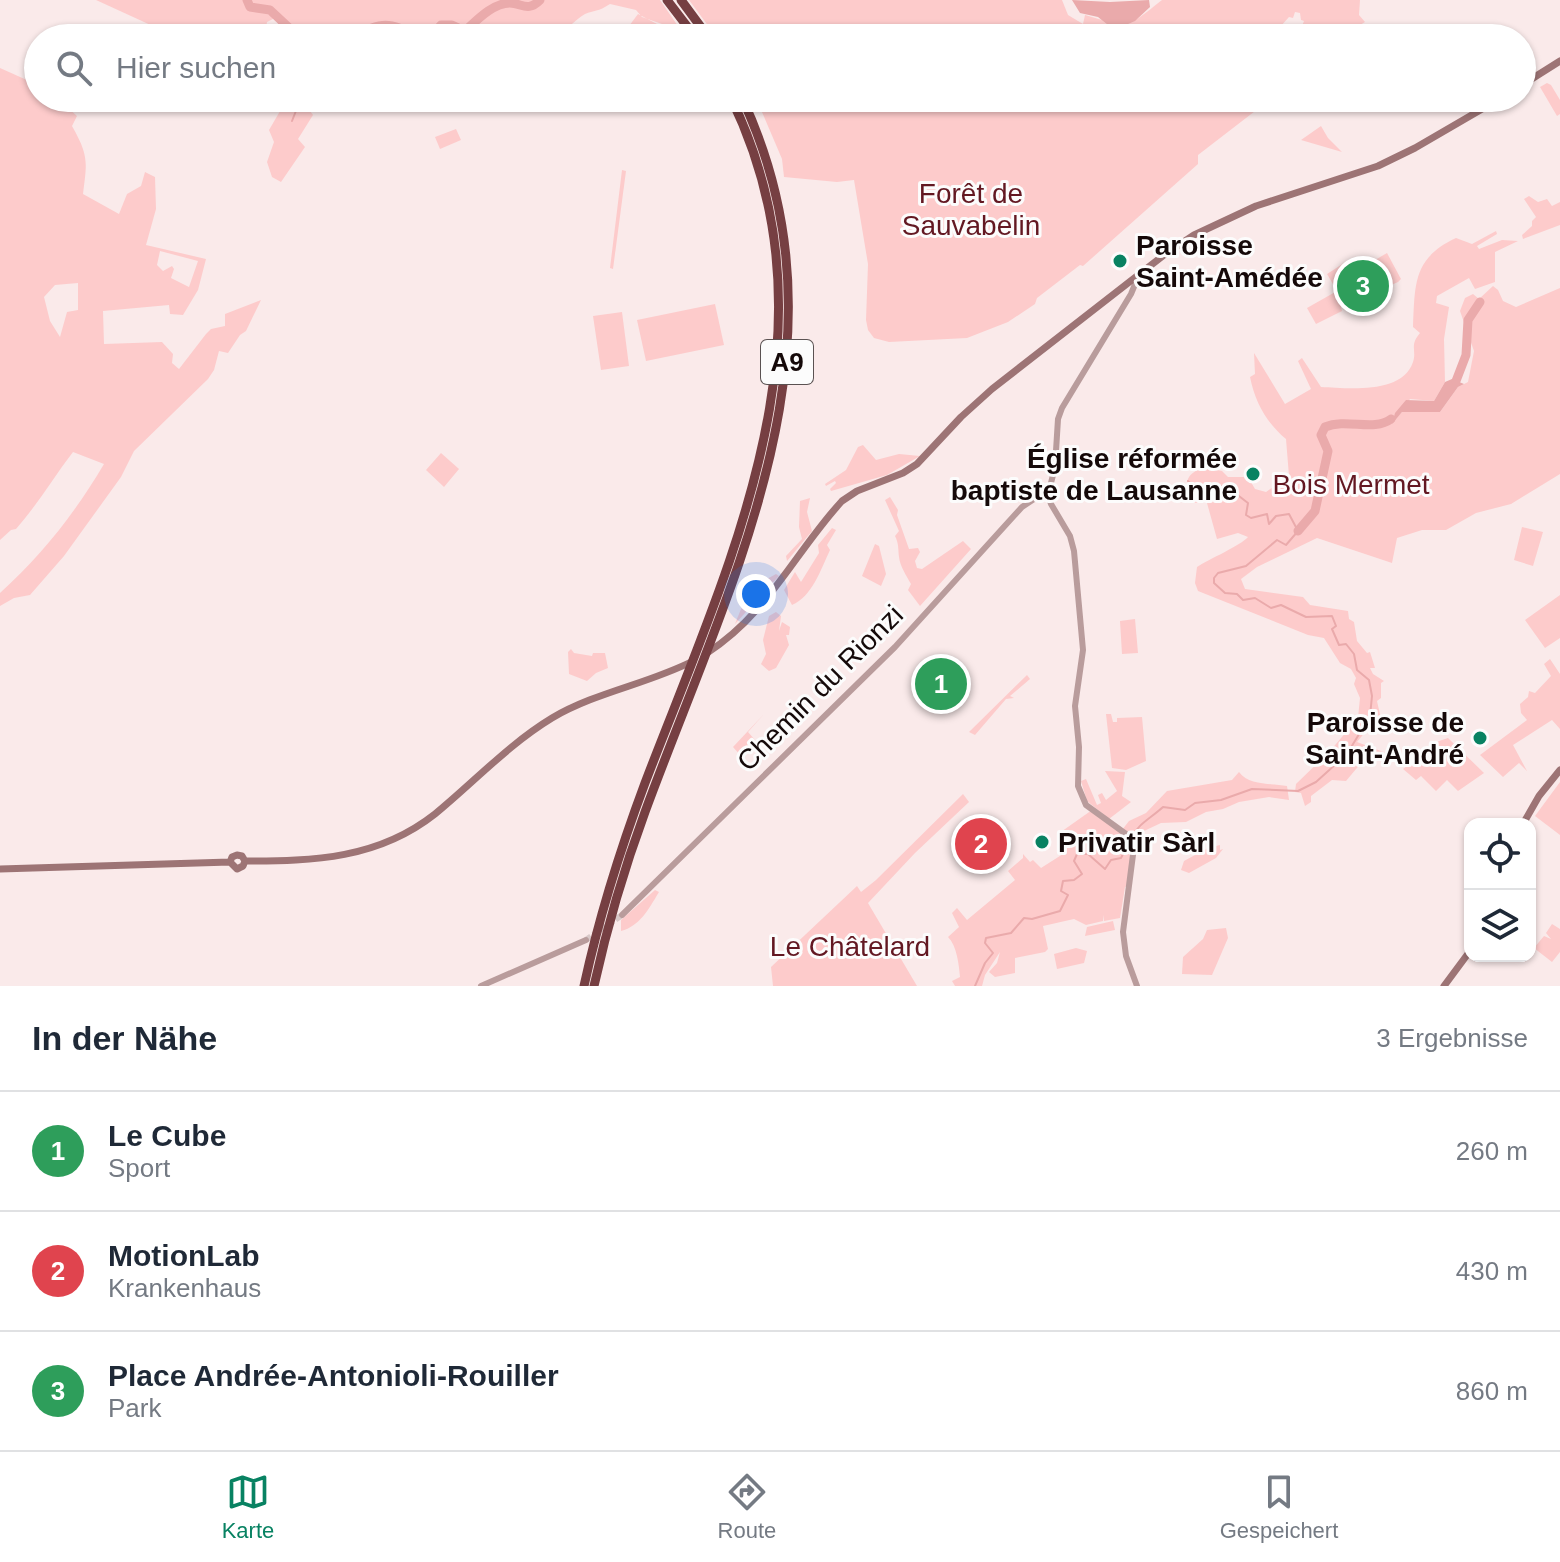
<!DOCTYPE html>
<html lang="de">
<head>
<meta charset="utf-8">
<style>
	body { margin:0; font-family:Helvetica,sans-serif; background:#f6f6f7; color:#1f2937 }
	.controls { position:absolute; right:24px; bottom:24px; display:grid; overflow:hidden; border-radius:16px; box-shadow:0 2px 6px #0004 }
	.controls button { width:72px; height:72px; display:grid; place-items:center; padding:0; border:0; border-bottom:2px solid #e0e1e3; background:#fff; color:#1f2937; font:40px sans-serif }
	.you { position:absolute; left:756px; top:594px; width:28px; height:28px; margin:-20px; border:6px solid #fff; border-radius:50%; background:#1a73e8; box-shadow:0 0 0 12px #1a73e833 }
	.badge { display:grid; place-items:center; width:52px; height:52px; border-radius:50%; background:#088262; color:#fff; font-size:26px; font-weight:700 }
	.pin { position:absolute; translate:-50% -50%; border:4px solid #fff; box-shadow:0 2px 8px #0006 }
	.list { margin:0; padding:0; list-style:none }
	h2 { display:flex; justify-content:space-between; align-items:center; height:104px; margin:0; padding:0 32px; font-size:34px }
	h2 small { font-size:26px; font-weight:400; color:#747a83 }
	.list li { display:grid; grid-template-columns:52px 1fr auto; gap:24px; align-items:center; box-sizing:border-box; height:120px; padding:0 32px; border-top:2px solid #e0e1e3 }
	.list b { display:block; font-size:30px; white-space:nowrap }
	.list p { margin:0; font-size:26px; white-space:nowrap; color:#747a83 }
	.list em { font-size:26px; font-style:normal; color:#747a83 }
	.icon { flex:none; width:44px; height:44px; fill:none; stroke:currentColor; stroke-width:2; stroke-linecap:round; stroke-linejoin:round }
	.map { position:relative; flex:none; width:1560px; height:986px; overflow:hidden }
	.search { position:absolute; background:#fff; box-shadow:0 2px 6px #0004; left:24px; right:24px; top:24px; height:88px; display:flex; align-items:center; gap:20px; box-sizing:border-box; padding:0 28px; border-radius:44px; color:#747a83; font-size:30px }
	.sheet { height:464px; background:#fff }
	nav { display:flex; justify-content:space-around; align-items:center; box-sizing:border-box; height:112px; border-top:2px solid #e0e1e3; background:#fff; font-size:22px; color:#747a83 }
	nav a { display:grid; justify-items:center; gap:4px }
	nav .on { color:#088262 }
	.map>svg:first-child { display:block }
	.green { fill:#fdcbcb; fill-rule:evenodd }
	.water { fill:#eaaaab }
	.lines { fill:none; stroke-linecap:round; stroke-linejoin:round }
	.stream { stroke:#eaaaab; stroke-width:2 }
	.river { stroke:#eaaaab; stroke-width:9 }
	.tertiary-tunnel { stroke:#d8c8c8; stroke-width:6; stroke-dasharray:6 3; stroke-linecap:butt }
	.tertiary { stroke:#b99c9c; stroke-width:6 }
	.secondary { stroke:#9d7475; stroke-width:7 }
	.motorway { stroke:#763f42; stroke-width:9 }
	.poi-dot { fill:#088262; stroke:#fcfcfc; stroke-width:3 }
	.labels { text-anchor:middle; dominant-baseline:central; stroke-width:6; stroke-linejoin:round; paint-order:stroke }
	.shield { fill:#fcfcfc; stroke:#5a5252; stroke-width:2 }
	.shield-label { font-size:26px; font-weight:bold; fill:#150909 }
	.park-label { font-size:28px; fill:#631822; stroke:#fcfcfc }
	.poi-label { font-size:28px; font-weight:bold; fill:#150909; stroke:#fcfcfc; text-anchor:start }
	.street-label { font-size:28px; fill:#150909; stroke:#fcfcfc }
</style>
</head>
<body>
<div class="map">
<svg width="1560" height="986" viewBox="0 0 1560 986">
	<rect width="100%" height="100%" fill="#faeaea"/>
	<path class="green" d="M96 0H660L680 29 673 38 665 36 654 38 644 28 633 38H604L603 34H623L638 14 657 24 665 35 662 24 642 17 636 10 610 4C598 12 594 10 585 14 572 21 566 34 551 38H286L275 18 267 22 264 38H179Z
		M689 0H1062L1068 15 1083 24 1085 15 1102 20 1113 29C1130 27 1148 11 1162 0H1360L1359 15 1365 22 1338 38H1303L1299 34 1304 21 1301 20 1300 13 1295 12 1293 18 1289 17 1270 38H724L719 27 712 31Z
		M0 68 38 85V98H57L77 116 72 126C89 156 87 162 83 194L119 214 127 194 141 186 145 172 155 177 156 209 146 245 206 259 198 290 183 315 170 314 169 305 103 311 104 344 162 342 173 354 172 363 179 369 206 334 211 329 225 326V314L261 300 246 331 240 335 228 353 219 351 214 370 208 379 134 451 121 477 64 556 30 595 14 598 0 606V593C42 555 75 513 104 464L73 452C53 478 38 504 16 529L11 530 0 540ZM160 251 198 261 189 287 171 278 174 269 172 266 163 271 157 265ZM78 283V310L67 312 60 337 50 321 44 297 55 285Z
		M1547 83 1551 85 1560 100V114L1557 116 1540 87Z
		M299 98H327L322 106 313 105 310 111 313 115 298 139 305 147 281 182 272 177 267 162 274 142 269 130 283 106 289 107Z
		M756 98H1272L1198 155V164L1083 266 1080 265 1037 298 1035 304 1008 322 967 338 889 342 874 338 868 330 866 320 868 264 854 180 837 182 784 177 782 159Z
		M1321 126 1328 138 1342 152 1301 140Z
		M456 129 461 140 440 149 435 137Z
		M622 170 626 171 613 269 610 268Z
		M1529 196 1538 202 1547 199 1552 206 1560 202V225L1523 239 1522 235 1532 226V221L1536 217 1524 199Z
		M1496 231 1497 234 1477 246 1479 249 1502 240 1518 241 1495 252V282L1475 289 1469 278 1437 296 1436 303 1449 307 1444 339 1445 382 1434 401 1410 399 1392 423 1402 412H1440L1458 387 1468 382 1474 351 1460 311 1465 298 1473 294 1479 299 1493 286 1498 290 1503 301 1516 307 1560 288V474L1511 504 1476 513 1446 530H1422L1397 538 1392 563 1317 538 1257 567 1241 579 1245 589 1303 597 1310 605 1348 611 1349 619 1354 622 1357 641 1367 653 1370 652 1375 668H1370L1373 674 1384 681 1381 683V698L1377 701 1381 719 1375 720 1357 742 1394 756 1391 760 1375 752 1367 756 1346 781 1332 780 1311 796V802L1305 806 1301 793 1295 792 1296 784 1330 751 1358 718 1360 698 1354 684 1356 678 1351 669 1340 663 1324 638 1308 635 1198 591 1195 583 1197 567C1209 559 1240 546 1248 537L1238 533 1217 539 1207 503H1192L1184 496C1189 479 1184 477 1201 468L1202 463 1210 464 1211 469 1222 471 1228 477H1248L1255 489 1266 492 1289 476 1286 439C1266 422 1255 402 1250 377L1255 374 1254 353 1285 404 1311 389 1298 361 1302 358 1321 387C1347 388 1402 395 1413 362 1417 350 1409 346 1420 333L1413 327C1415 284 1413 258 1456 238L1472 244Z
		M1387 253 1401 279 1398 282 1363 298 1357 293 1354 295 1356 298 1341 307 1342 311 1316 324 1307 308 1337 291 1327 274 1344 263 1351 274Z
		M715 304 724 345 646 361 637 320Z
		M622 312 629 366 601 370 593 316Z
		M863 445 876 460 899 454 920 456 887 475 831 491 830 489 836 483 835 481 826 486 825 484 846 470 858 447Z
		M441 453 459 469 444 487 426 470Z
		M890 497 898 510 897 515 909 549 918 548 920 552 915 561 917 568 922 569 963 541 971 549 920 606 908 590 911 584C906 575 900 566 899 557 898 549 899 544 895 536L899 531 885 500Z
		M810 498 807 512 812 531 787 561 786 556 802 539 799 527 800 501Z
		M1522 527 1543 532 1533 566 1514 560Z
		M832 528 836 530 827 545 830 550C821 569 812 597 792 605L784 590 795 572 801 582 819 553 818 545Z
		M875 544 879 546 886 574 881 586 862 576Z
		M776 574 779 576 735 624C747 595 747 589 776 574Z
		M1560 595V638L1545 648 1525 620Z
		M776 612 781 616 779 631 782 622 790 627 789 635H786L789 645 776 668 769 671 761 664 766 654 763 640 769 616Z
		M1135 619 1138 653 1122 654 1120 621Z
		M571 649 574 653 592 656 593 653H605L608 668 596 673 587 681 569 674 568 652Z
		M1550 659 1560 674V729L1552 720 1513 745 1527 771 1519 763 1503 777 1480 755 1527 720 1521 713 1520 704 1528 697 1529 691 1535 693 1551 676 1544 664Z
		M1027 675 1030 679 1010 696 1014 698 1006 699 975 735 969 732Z
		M764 714 748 732 756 741 741 756 733 747Z
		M1106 714H1111L1113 722H1117V718L1142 717 1146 761 1126 770 1112 768Z
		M1448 738 1484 773 1458 791 1447 780 1436 791 1421 776 1416 780 1403 769 1439 741Z
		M1105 771 1125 772 1122 796 1131 802 1109 819 1087 801 1081 781 1086 779 1097 805 1101 803 1098 795 1102 793 1106 800 1117 791Z
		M1239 772C1249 786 1272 783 1287 786L1289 800 1269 797 1239 802 1223 809 1206 812 1186 822 1161 823 1144 831 1134 847 1129 885 1125 887 1120 918 1104 921 1103 915V921L1086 925 1074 919 1043 926 1048 949 1045 952 1015 958V973L995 977 989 972 997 963 1000 952 985 975 982 986H955L952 981 960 977C959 965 957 946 948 937L959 927 952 913 957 908 967 920 1015 880 1008 871 1023 858V854L1030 862 1033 860 1041 868 1063 854 1058 834 1092 810 1122 830 1129 821 1146 813 1167 791 1232 780Z
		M1560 782V835L1535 816Z
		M963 794 969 802 915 853 868 903 917 986H773L771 967 857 886 861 892 876 880Z
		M1220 845V850L1223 849 1216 858 1189 873 1181 870 1184 861 1208 848Z
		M655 890 659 892C648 910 640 926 621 931V920Z
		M1113 921 1115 930 1085 936 1087 927Z
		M1552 924 1560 929V952L1552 962 1534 948 1544 936 1551 939 1546 933Z
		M1226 928 1228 938 1212 975 1182 974 1183 957 1203 939 1207 930Z
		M1076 948 1087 951 1084 963 1057 969 1054 954Z"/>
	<path class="water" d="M1072 0 1110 2 1149 0 1150 7 1135 21 1117 29H1113L1098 17 1080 13Z
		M1452 379 1464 384 1458 387 1440 412H1402L1392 424 1395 413 1406 400 1434 401 1445 382Z"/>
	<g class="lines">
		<path class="stream" d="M292 121 301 98
			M1131 838C1138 824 1151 818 1163 807L1185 810 1195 803 1221 800 1252 789 1298 791 1316 782 1347 754 1370 716 1372 696 1369 680 1357 670 1354 654 1346 644 1339 645 1332 629 1336 626 1332 616 1306 617 1281 605 1271 608 1255 598 1243 600 1237 594 1225 593 1214 583V578L1218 573 1246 566 1277 540 1286 545 1298 531 1289 514 1276 516 1269 524 1267 514 1251 518 1246 515 1248 503C1238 496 1226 483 1213 486L1211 496H1203L1188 481
			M975 986 985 963 993 953 985 943 986 938 1011 933 1024 918 1032 919 1060 911 1068 895 1061 891 1063 881 1074 880 1082 874 1074 861 1077 854H1088L1105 869 1111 860 1121 858 1128 844"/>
		<path class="river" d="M247 0 250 7 270 10 299 37 310 38
			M349 38C386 21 385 21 422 38
			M423 38 431 36 441 25H452L465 31C477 20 493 3 510 3 523 4 528 12 540 0
			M1456 381 1466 355 1468 320 1480 302
			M1298 531 1315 511 1328 451 1321 435 1325 427C1347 418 1374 432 1391 419"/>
		<path class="tertiary-tunnel" d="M586 940 622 915"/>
		<path class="tertiary" d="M622 915 895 647 1022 507 1034 499 1048 495
			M481 986 586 940
			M1137 986 1126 956 1123 932 1134 847 1126 834 1086 805 1078 786 1079 747 1075 706 1083 650 1074 551 1070 536 1051 504 1048 495 1055 467 1058 419 1062 408 1131 294 1138 277"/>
		<path class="secondary" d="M1522 85 1560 61
			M707 653C768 614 795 552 842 501L857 491 903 473 917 464 961 417 992 389 1164 255 1194 235 1256 206 1378 166 1415 148 1501 98
			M1523 824 1539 796 1560 770
			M230 862 232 857 237 855 242 856 245 861C314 861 378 859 435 814 474 782 509 744 552 718 596 692 648 684 693 661
			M0 869 230 862 237 869 243 866 245 861
			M1444 986 1470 951"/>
		<path class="motorway" d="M667 0 696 38
			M681 0 709 38
			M584 986C599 917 620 850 645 783 729 563 845 332 731 98
			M594 986C607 927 624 869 645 812 730 580 858 345 742 98"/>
	</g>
	<g class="poi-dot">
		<circle cx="1120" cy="261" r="8"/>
		<circle cx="1253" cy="474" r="8"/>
		<circle cx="1480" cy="738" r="8"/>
		<circle cx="1042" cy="842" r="8"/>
	</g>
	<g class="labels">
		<rect class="shield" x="761" y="340" width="52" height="44" rx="6"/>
		<g class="shield-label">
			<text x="787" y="362">A9</text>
		</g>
		<g class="park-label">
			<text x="971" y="193">Forêt de<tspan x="971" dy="32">Sauvabelin</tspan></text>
			<text x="1351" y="484">Bois Mermet</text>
			<text x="850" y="946">Le Châtelard</text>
		</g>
		<g class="poi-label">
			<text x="1136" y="245">Paroisse<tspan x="1136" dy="32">Saint-Amédée</tspan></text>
			<text x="1237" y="458" text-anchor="end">Église réformée<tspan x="1237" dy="32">baptiste de Lausanne</tspan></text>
			<text x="1464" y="722" text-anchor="end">Paroisse de<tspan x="1464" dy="32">Saint-André</tspan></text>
			<text x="1058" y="842">Privatir Sàrl</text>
		</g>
		<g class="street-label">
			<text transform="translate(820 688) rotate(-45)">Chemin du Rionzi</text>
		</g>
	</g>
</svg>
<div class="controls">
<button><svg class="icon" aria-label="locate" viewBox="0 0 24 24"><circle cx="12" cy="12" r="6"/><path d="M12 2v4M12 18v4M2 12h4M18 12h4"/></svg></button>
<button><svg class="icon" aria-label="layers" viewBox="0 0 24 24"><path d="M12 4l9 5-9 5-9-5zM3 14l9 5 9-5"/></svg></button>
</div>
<div class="you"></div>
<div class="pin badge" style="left:941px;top:684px;background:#2e9e5b">1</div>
<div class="pin badge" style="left:981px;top:844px;background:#e0444e">2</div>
<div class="pin badge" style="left:1363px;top:286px;background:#2e9e5b">3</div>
<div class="search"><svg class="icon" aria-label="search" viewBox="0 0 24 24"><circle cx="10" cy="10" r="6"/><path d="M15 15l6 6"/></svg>Hier suchen</div>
</div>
<section class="sheet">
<h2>In der Nähe<small>3 Ergebnisse</small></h2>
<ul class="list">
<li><span class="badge" style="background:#2e9e5b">1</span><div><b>Le Cube</b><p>Sport</p></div><em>260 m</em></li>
<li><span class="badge" style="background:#e0444e">2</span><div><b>MotionLab</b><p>Krankenhaus</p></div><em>430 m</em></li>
<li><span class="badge" style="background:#2e9e5b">3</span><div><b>Place Andrée-Antonioli-Rouiller</b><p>Park</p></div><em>860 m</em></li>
</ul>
</section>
<nav>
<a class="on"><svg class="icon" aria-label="map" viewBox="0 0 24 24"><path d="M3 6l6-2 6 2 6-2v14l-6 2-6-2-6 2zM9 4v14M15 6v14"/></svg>Karte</a>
<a><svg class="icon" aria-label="directions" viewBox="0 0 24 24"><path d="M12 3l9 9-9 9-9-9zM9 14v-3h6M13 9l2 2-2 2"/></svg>Route</a>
<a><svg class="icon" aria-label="saved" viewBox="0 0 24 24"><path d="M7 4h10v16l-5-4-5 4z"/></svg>Gespeichert</a>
</nav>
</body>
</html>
